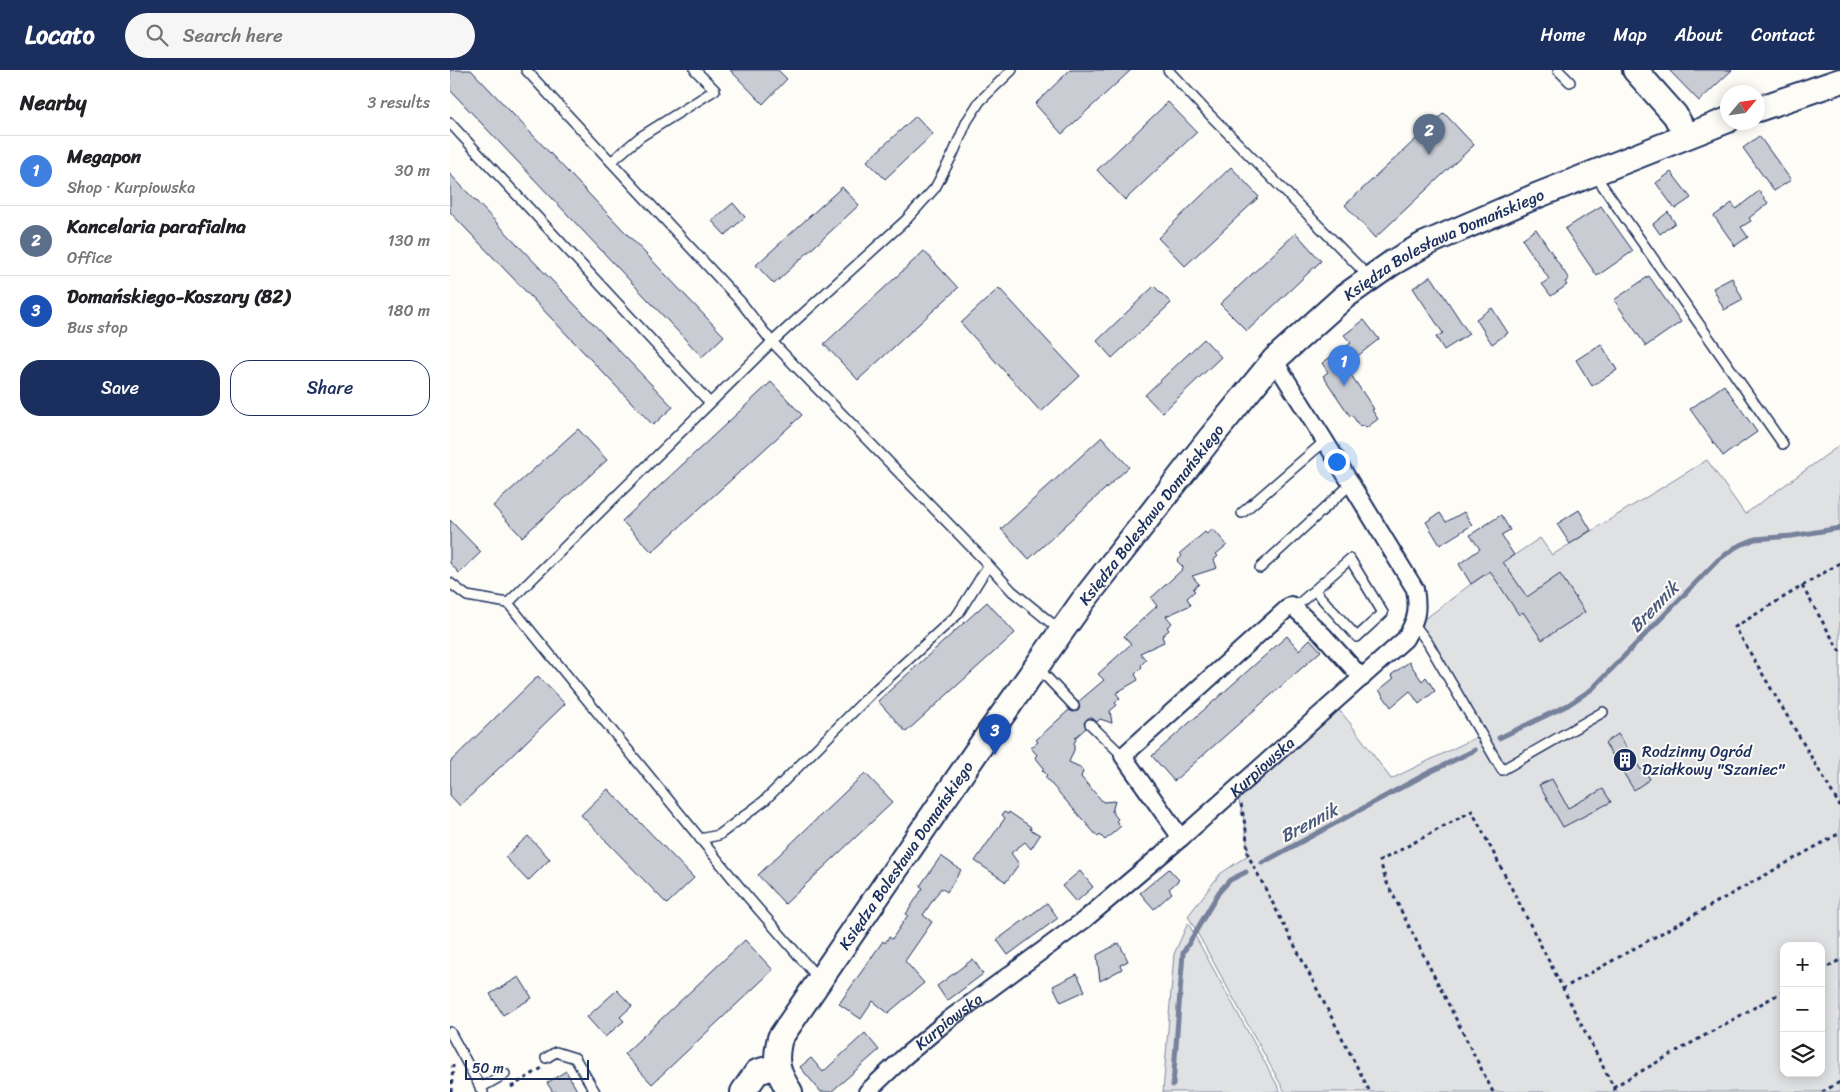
<!DOCTYPE html>
<html lang="en">
<head>
<meta charset="utf-8">
<style>
	body { margin:0; font-family:Sriracha,sans-serif; background:#f6f6f6; color:#202124 }
	.controls { position:absolute; right:15px; bottom:15px; display:grid; overflow:hidden; border-radius:10px; box-shadow:0 2px 12px #0003 }
	.controls button { width:45px; height:45px; display:grid; place-items:center; padding:0; border:0; border-bottom:1px solid #e0e0e0; background:#fff; color:#202124; font:25px sans-serif }
	.compass { position:absolute; left:1270px; top:15px; width:45px; height:45px; border-radius:50%; background:#fff; box-shadow:0 2px 12px #0003; rotate:61deg }
	.scale { position:absolute; left:15px; bottom:12px; width:124px; box-sizing:border-box; padding-left:5px; border:2px solid #1b2f5e; border-top:0; font-size:14px; line-height:18px; white-space:nowrap; color:#1b2f5e; -webkit-text-stroke:4px #fdfcf7; paint-order:stroke }
	.you { position:absolute; left:886px; top:391px; width:18px; height:18px; margin:-12px; border:4px solid #fff; border-radius:50%; background:#1a73e8; box-shadow:0 0 0 8px #1a73e833 }
	.badge { display:grid; place-items:center; width:32px; height:32px; border-radius:50%; background:#1b2f5e; color:#fff; font-size:16px; font-weight:700 }
	.pin { position:absolute; translate:-50% -41px; filter:drop-shadow(0 1px 2px #0008) }
	.pin::after { content:''; position:absolute; top:26px; width:18px; height:15px; background:inherit; clip-path:polygon(0 0,100% 0,50% 100%) }
	.list { margin:0; padding:0; list-style:none }
	h2 { display:flex; justify-content:space-between; align-items:center; height:65px; margin:0; padding:0 20px; font-size:21px }
	h2 small { font-size:16px; font-weight:400; color:#757577 }
	.list li { display:grid; grid-template-columns:32px 1fr auto; gap:15px; align-items:center; box-sizing:border-box; height:70px; padding:0 20px; border-top:1px solid #e0e0e0 }
	.list b { display:block; font-size:19px; white-space:nowrap }
	.list p { margin:0; font-size:16px; white-space:nowrap; color:#757577 }
	.list em { font-size:16px; font-style:normal; color:#757577 }
	.actions { display:flex; gap:10px; padding:15px 20px }
	.actions a { flex:1; padding:11px 0; border:1px solid #1b2f5e; border-radius:20px; text-align:center; font-size:18px; color:#1b2f5e }
	.actions .main { background:#1b2f5e; color:#fff }
	.icon { flex:none; width:28px; height:28px; fill:none; stroke:currentColor; stroke-width:2; stroke-linecap:round; stroke-linejoin:round }
	.map { position:relative; flex:none; width:1390px; height:1022px; overflow:hidden }
	header { display:flex; align-items:center; gap:30px; box-sizing:border-box; height:70px; padding:0 25px; background:#1b2f5e; color:#fff }
	header strong { font-size:24px }
	nav { display:flex; gap:28px; margin-inline-start:auto; font-size:18px }
	.search { width:350px; height:45px; background:#f6f6f6; display:flex; align-items:center; gap:12px; box-sizing:border-box; padding:0 18px; border-radius:28px; color:#757577; font-size:19px }
	main { display:flex }
	aside { flex:1; background:#fff }
	.map>svg:first-child { display:block }
	.green { fill:#e0e1e3; stroke:#7e88a0; fill-rule:evenodd }
	.lines { fill:none; stroke-linecap:round; stroke-linejoin:round }
	.stream { stroke:#76819c; stroke-width:5 }
	.building { fill:#c9ccd3; stroke:#1b2f5e }
	.lane-casing { stroke:#1b2f5e; stroke-width:12 }
	.street-casing { stroke:#1b2f5e; stroke-width:20 }
	.secondary-casing { stroke:#1b2f5e; stroke-width:28 }
	.path { stroke:#1b2f5e; stroke-width:3; stroke-dasharray:4 4; stroke-linecap:butt }
	.lane { stroke:#fdfcf7; stroke-width:9 }
	.street { stroke:#fdfcf7; stroke-width:16 }
	.secondary { stroke:#fdfcf7; stroke-width:24 }
	.labels { text-anchor:middle; dominant-baseline:central; stroke-width:4; stroke-linejoin:round; paint-order:stroke }
	.street-label { font-size:16px; fill:#1b2f5e; stroke:#fdfcf7 }
	.poi-label { font-size:16px; fill:#1b2f5e; stroke:#fdfcf7; text-anchor:start }
	.water-label { font-size:18px; font-style:italic; fill:#49587d; stroke:#fdfcf7 }
</style>
</head>
<body>
<header>
<strong>Locato</strong>
<div class="search"><svg class="icon" aria-label="search" viewBox="0 0 24 24"><circle cx="10" cy="10" r="6"/><path d="M15 15l6 6"/></svg>Search here</div>
<nav><a>Home</a><a>Map</a><a>About</a><a>Contact</a></nav>
</header>
<main>
<aside>
<h2>Nearby<small>3 results</small></h2>
<ul class="list">
<li><span class="badge" style="background:#3f7fe0">1</span><div><b>Megapon</b><p>Shop · Kurpiowska</p></div><em>30 m</em></li>
<li><span class="badge" style="background:#5c6f8a">2</span><div><b>Kancelaria parafialna</b><p>Office</p></div><em>130 m</em></li>
<li><span class="badge" style="background:#1a4fb4">3</span><div><b>Domańskiego-Koszary (82)</b><p>Bus stop</p></div><em>180 m</em></li>
</ul>
<div class="actions"><a class="main">Save</a><a>Share</a></div>
</aside>
<div class="map">
<svg width="1390" height="1022" viewBox="0 0 1390 1022">
	<rect width="100%" height="100%" fill="#fdfcf7"/>
	<filter id="ink" filterUnits="userSpaceOnUse"><feTurbulence type="fractalNoise" baseFrequency=".02" numOctaves="2"/><feDisplacementMap in="SourceGraphic" scale="10" xChannelSelector="R" yChannelSelector="G"/><feConvolveMatrix kernelMatrix="1 2 1 2 8 2 1 2 1" color-interpolation-filters="sRGB"/></filter>
	<g filter="url(#ink)">
		<path class="green" d="M1390 375V1022H835L738 846 770 804 798 785C796 761 795 742 784 720L884 634 900 653 941 709 1031 665 964 554 979 546 1021 514 1090 468 1102 485 1257 390 1295 444ZM1334 876H1371V1003H1334Z
			M738 853 831 1022H713L724 884Z"/>
		<g class="lines">
			<path class="stream" d="M1049 668 1118 635 1142 619 1268 490 1286 477 1305 469 1342 466 1390 458
				M812 793 978 703 1025 680
				M723 1015 733 883 769 822 780 810 796 802"/>
		</g>
		<path class="building" d="M0 0H21L274 266 252 287 0 20Z
			M280 0H328L337 9 313 34Z
			M620 0H681L612 64 585 34Z
			M1219 0H1282L1249 31Z
			M718 32 747 62 675 130 647 100Z
			M994 43 1024 75 925 168 895 135Z
			M466 46 483 64 435 109 417 91Z
			M1309 66 1341 110 1324 121 1293 78Z
			M781 97 809 127 735 196 708 168Z
			M1221 102 1241 128 1225 139 1206 113Z
			M0 104 223 337 203 355 0 142Z
			M392 117 409 135 324 214 306 195Z
			M1309 121 1318 133 1299 148 1301 151 1291 157 1298 167 1285 176 1264 146 1282 133 1286 139Z
			M283 133 295 147 275 165 262 151Z
			M1151 136 1183 181 1147 206 1115 159Z
			M1218 142 1225 153 1210 164 1203 154Z
			M1086 159 1119 209 1115 212 1117 215 1101 226 1092 214 1099 209 1072 169Z
			M846 163 871 191 797 261 770 234Z
			M474 181 508 218 408 310 374 274Z
			M981 206 1019 264 994 280 986 267 993 263 963 218Z
			M1199 206 1231 252 1196 276 1164 230Z
			M1282 208 1293 230 1274 240 1263 218Z
			M704 216 721 233 662 288 647 271Z
			M549 218 630 306 591 342 511 253Z
			M1042 238 1058 263 1042 274 1026 249Z
			M914 250 929 269 895 296 924 339 922 340 928 349 916 358 913 355 910 357 902 345 900 346 873 306 878 302 872 293 901 273 894 265Z
			M754 269 771 287 712 343 695 325Z
			M1151 274 1167 300 1142 316 1126 290Z
			M321 312 352 345 202 482 172 451Z
			M1274 315 1307 362 1273 386 1240 339Z
			M128 359 157 390 72 467 43 436Z
			M652 367 679 397 579 489 551 459Z
			M1129 440 1141 460 1120 474 1107 454Z
			M1014 442 1022 455 990 475 976 452 990 443 996 452Z
			M1051 445 1060 460 1051 465 1064 485 1053 492 1077 527 1110 504 1135 542 1092 570 1073 542 1069 545 1040 501 1021 514 1009 494 1030 479 1020 465Z
			M0 450 31 482 9 503 0 493Z
			M763 459 777 475 766 484 768 486 764 490 767 498 742 506 749 514 743 519 745 521 737 528 741 535 716 546 722 553 717 557 719 560 712 566 714 572 690 583 696 590 691 595 692 597 685 604 688 610 666 623 670 628 665 633 667 635 660 641 662 653 650 649 647 652 642 648H638L634 653 636 658 625 668 626 670 624 673V680L619 692 630 697 633 701 631 707 653 732 665 731 662 742 668 749 666 751 671 756 655 770 650 765 648 767 595 707 597 705 592 700 594 698 585 687 587 685 581 678 588 672 586 670 619 640 623 642 628 641 630 637 628 632 654 610 648 604 681 574 674 566 707 536 701 528 734 498 727 491 732 486 730 483 755 462 757 464Z
			M537 532 565 563 456 662 428 631Z
			M837 566 849 580 860 569 871 581 724 711 702 686Z
			M959 592 972 611 976 607 985 621 969 634 960 621 941 637 929 620 944 608 941 605Z
			M88 606 115 634 10 736 0 725V692Z
			M1168 664 1191 700 1193 698 1200 709 1184 720 1155 673Z
			M415 703 443 732 335 834 308 805Z
			M1102 709 1118 738 1153 719 1161 732 1113 757 1089 715Z
			M158 719 244 808 217 834 131 745Z
			M554 742 558 744 559 742 581 757 580 759 590 765 581 779 575 772 561 783 569 794 556 812 525 791 555 748 552 745Z
			M78 766 100 789 78 811 55 787Z
			M491 786 511 800 497 822 491 818 473 845 482 852 455 891 474 913 438 943 423 931 411 949 389 934 433 871 435 873 439 867 442 869 458 845 456 844 473 818 470 816Z
			M719 799 729 810 719 819 722 823 704 839 690 823Z
			M630 801 643 817 626 832 612 816Z
			M597 833 608 848 558 885 547 870Z
			M295 870 323 900 202 1014 174 984Z
			M669 873 678 891 670 895 672 899 650 911 647 885Z
			M523 889 533 904 497 931 487 916Z
			M627 904 635 921 611 932 603 916Z
			M69 907 82 928 53 945 40 924Z
			M167 920 182 936 170 947 174 951 155 967 137 947Z
			M415 963 429 980 381 1022H371L350 997 361 988 373 1002Z
			M116 1001 128 1022H103L97 1013Z"/>
		<g class="lines">
			<g class="lane-casing">
				<path id="lane" d="M76 0 290 231 322 272 58 533 297 826 368 908
					M562 0 530 31 517 51 503 84 485 118 456 150 322 272 531 487 562 521 611 561
					M718 0 761 46 920 208
					M1108 0 1120 12
					M0 53 260 333
					M161 92 190 67 265 20 245 0
					M1145 105 1333 374
					M792 443 875 371
					M810 498 901 414
					M0 513 17 526 58 533
					M844 538 900 489 933 543 907 567 864 520
					M964 554 978 573 1052 700 1153 642
					M588 598 624 636
					M640 654 673 686
					M250 769 269 765 314 731 423 622 508 544 538 496
					M0 962 33 1022
					M96 988 106 982 125 988 145 1022
					M30 1018 55 1004"/>
			</g>
			<g class="street-casing">
				<g id="street">
					<path d="M731 768 673 686 841 535 873 565 912 608"/>
					<path id="s1" d="M417 1022 454 987 498 950 634 850 731 768 955 569C966 550 969 542 965 519L875 371 824 290"/>
				</g>
			</g>
			<g class="secondary-casing">
				<g id="secondary">
					<path d="M1185 0 1225 45 1236 65"/>
					<path d="M1308 39 1390 11"/>
					<path d="M293 1022 307 1002 327 996"/>
					<path id="s2" d="M340 1022C327 1002 324 991 330 968L531 675 633 531 758 371 824 290 894 227 942 193 975 174 1086 126 1278 50"/>
				</g>
			</g>
			<path class="path" d="M1390 493 1285 557 1390 736
				M1352 516 1390 582
				M791 734 796 760 798 785 920 1022
				M1371 900 1390 890
				M1112 919 1390 763
				M61 1017 92 998
				M1163 1017 1334 921
				M1 1022 3 995
				M1043 1022 936 811 930 791 1022 741 1166 1022
				M1372 1022 1390 1012"/>
			<use href="#lane" class="lane"/>
			<use href="#street" class="street"/>
			<use href="#secondary" class="secondary"/>
		</g>
	</g>
	<defs>
		<g id="building-disc" transform="scale(1.25)"><circle r="9.5" fill="#1b2f5e" stroke="#fdfcf7"/><path d="M-4-6H4V6H1V3H-1V6H-4ZM-2.5-4.3h1.7v1.8h-1.7ZM.8-4.3h1.7v1.8H.8ZM-2.5-1h1.7V.8h-1.7ZM.8-1h1.7V.8H.8Z" fill="#fff"/></g>
	</defs>
	<g fill-rule="evenodd">
		<use href="#building-disc" x="1175" y="690"/>
	</g>
	<g class="labels">
		<g class="street-label">
			<text stroke="none"><textPath href="#s2" startOffset="1104">Księdza Bolesława Domańskiego</textPath></text>
			<text stroke="none"><textPath href="#s2" startOffset="699">Księdza Bolesława Domańskiego</textPath></text>
			<text stroke="none"><textPath href="#s1" startOffset="512">Kurpiowska</textPath></text>
			<text stroke="none"><textPath href="#s2" startOffset="279">Księdza Bolesława Domańskiego</textPath></text>
			<text stroke="none"><textPath href="#s1" startOffset="108">Kurpiowska</textPath></text>
		</g>
		<g class="poi-label">
			<text x="1192" y="681">Rodzinny Ogród<tspan x="1192" dy="18">Działkowy "Szaniec"</tspan></text>
		</g>
		<g class="water-label">
			<text transform="translate(1204 537) rotate(-46)">Brennik</text>
			<text transform="translate(859 753) rotate(-28)">Brennik</text>
		</g>
	</g>
</svg>
<div class="controls">
<button>+</button>
<button>−</button>
<button><svg class="icon" aria-label="layers" viewBox="0 0 24 24"><path d="M12 4l9 5-9 5-9-5zM3 14l9 5 9-5"/></svg></button>
</div>
<svg class="compass" viewBox="-18 -18 36 36"><path d="M0-13l5 13h-10z" fill="#e53935"/><path d="M0 13l5-13h-10z" fill="#757577"/></svg>
<div class="scale">50 m</div>
<div class="you"></div>
<div class="pin badge" style="left:894px;top:316px;background:#3f7fe0">1</div>
<div class="pin badge" style="left:979px;top:85px;background:#5c6f8a">2</div>
<div class="pin badge" style="left:545px;top:685px;background:#1a4fb4">3</div>
</div>
</main>
</body>
</html>
